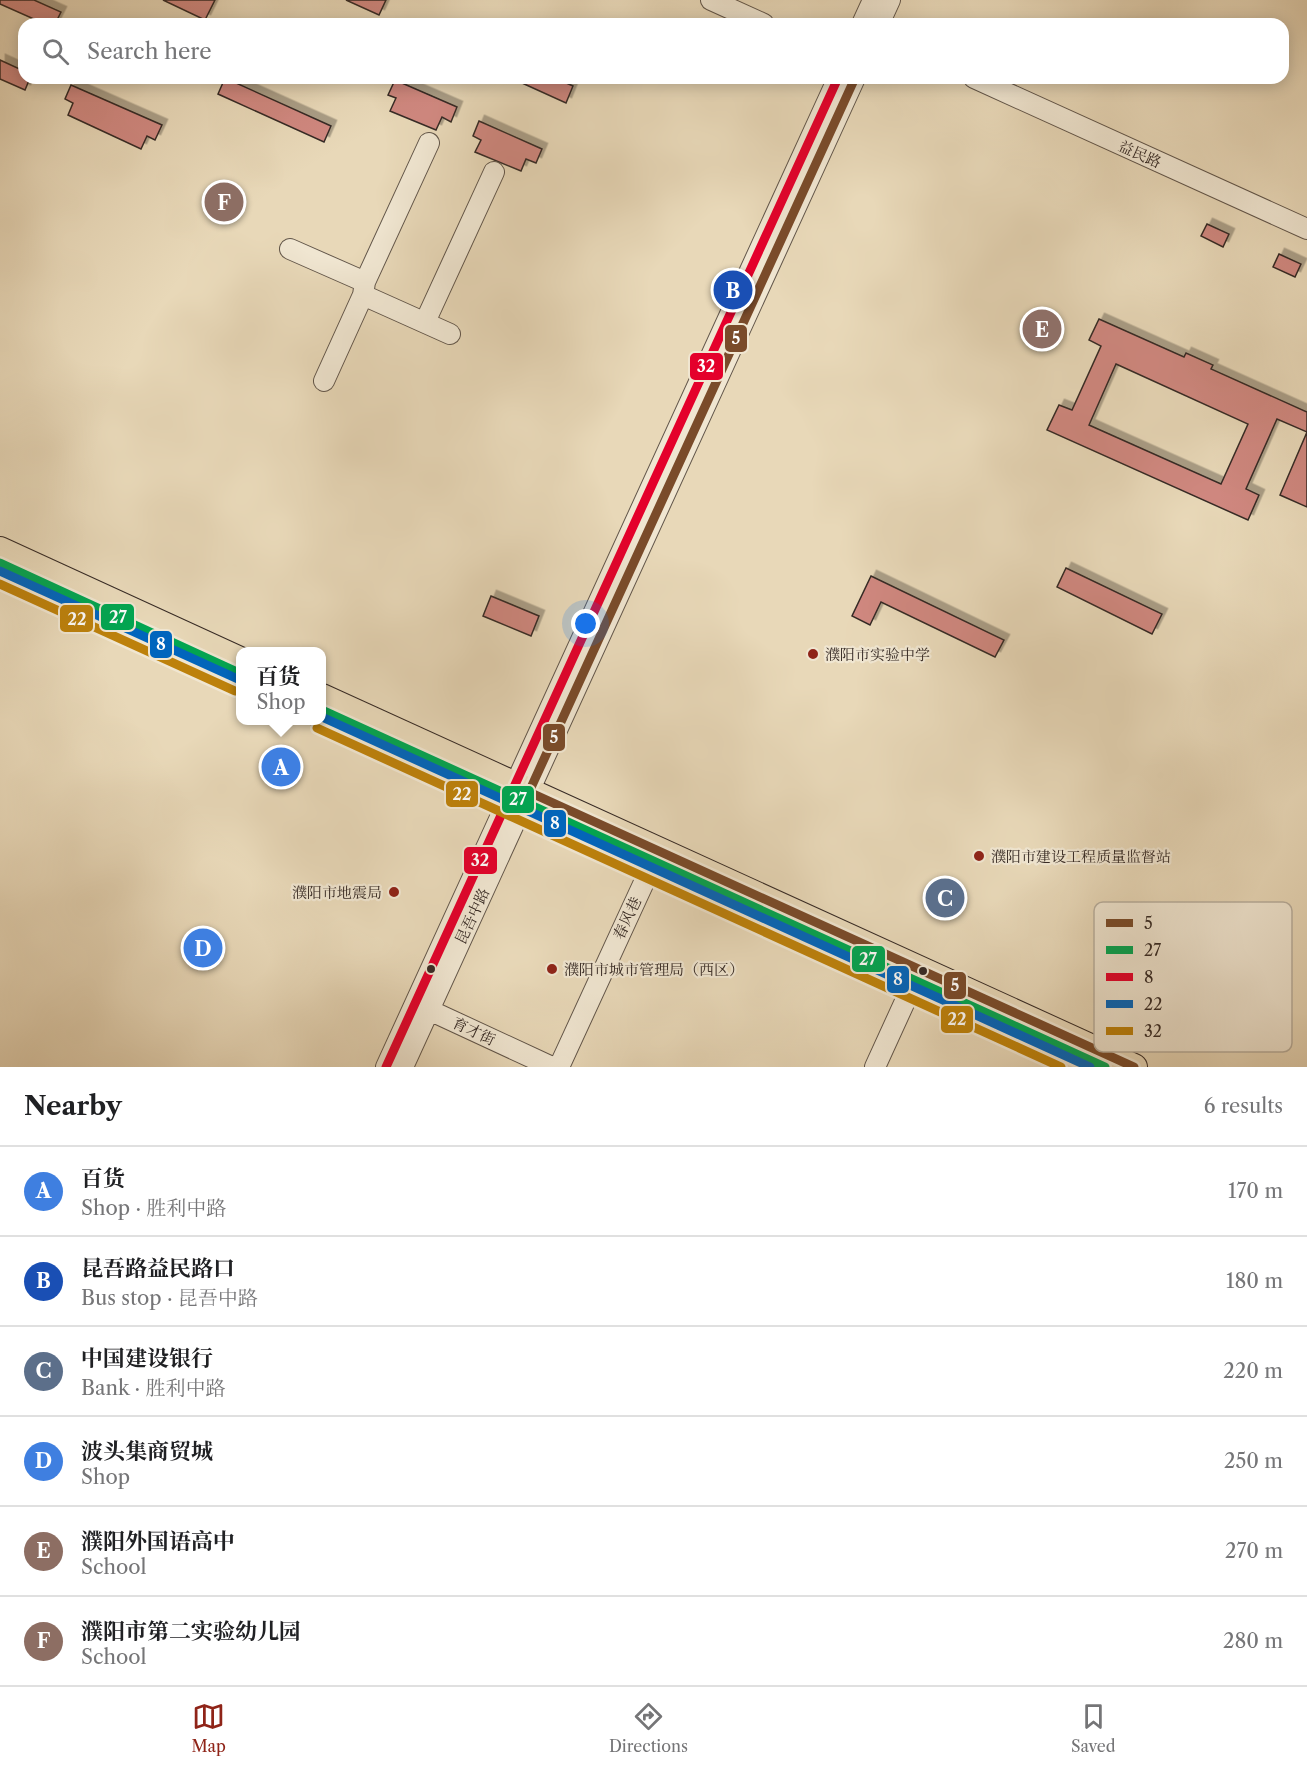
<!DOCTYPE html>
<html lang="en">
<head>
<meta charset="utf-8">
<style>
	body { margin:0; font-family:"Libre Caslon Text","Noto Serif SC",serif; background:#f6f6f6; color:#202124 }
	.you { position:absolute; left:586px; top:624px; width:21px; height:21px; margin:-15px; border:4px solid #fff; border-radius:50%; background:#1a73e8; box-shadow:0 0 0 9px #1a73e833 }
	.badge { display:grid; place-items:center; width:39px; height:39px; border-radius:50%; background:#8f2418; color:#fff; font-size:20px; font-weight:700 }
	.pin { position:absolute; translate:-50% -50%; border:3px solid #fff; box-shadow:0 2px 6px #0006 }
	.popup { position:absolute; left:236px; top:647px; width:90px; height:78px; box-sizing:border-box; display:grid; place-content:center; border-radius:12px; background:#fff; filter:drop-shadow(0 2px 4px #0005); font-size:20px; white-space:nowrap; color:#757577 }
	.popup b { font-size:22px; color:#202124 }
	.popup::after { content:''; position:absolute; left:50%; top:100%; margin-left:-12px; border:12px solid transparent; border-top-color:#fff }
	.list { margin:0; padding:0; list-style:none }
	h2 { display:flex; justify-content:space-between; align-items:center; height:78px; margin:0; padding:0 24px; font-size:26px }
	h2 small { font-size:20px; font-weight:400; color:#757577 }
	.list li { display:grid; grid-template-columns:39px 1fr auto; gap:18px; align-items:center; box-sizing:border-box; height:90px; padding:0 24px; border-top:2px solid #e0e0e0 }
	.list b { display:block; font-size:22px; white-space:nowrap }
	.list p { margin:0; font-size:20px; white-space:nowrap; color:#757577 }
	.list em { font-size:20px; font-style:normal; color:#757577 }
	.icon { flex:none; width:33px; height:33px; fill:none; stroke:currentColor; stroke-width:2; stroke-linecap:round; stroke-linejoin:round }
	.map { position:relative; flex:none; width:1307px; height:1067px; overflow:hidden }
	.search { position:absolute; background:#fff; box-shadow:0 3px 15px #0003; left:18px; right:18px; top:18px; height:66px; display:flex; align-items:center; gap:15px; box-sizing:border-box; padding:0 21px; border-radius:18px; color:#757577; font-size:22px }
	.sheet { height:618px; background:#fff }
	nav { display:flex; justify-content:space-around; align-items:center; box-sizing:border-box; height:84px; border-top:2px solid #e0e0e0; background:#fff; font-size:16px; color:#757577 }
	nav a { display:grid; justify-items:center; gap:3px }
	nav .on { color:#8f2418 }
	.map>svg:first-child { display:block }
	.building { fill:#d08880; stroke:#362a25; stroke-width:1.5; fill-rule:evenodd; filter:url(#shadow) }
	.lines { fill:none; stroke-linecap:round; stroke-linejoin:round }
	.minor-casing { stroke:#62564a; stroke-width:22 }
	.major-casing { stroke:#362a25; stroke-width:28 }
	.minor { stroke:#f0e6d1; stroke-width:20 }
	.major { stroke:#e8d8b8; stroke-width:26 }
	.bus-1-casing { stroke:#f0e6d1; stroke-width:14 }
	.bus-2-casing { stroke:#f0e6d1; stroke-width:14 }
	.bus-3-casing { stroke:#f0e6d1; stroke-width:14 }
	.bus-4-casing { stroke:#f0e6d1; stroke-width:14 }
	.bus-5-casing { stroke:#f0e6d1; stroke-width:14 }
	.bus-1 { stroke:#7a4b2a; stroke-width:9 }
	.bus-2 { stroke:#00a651; stroke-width:9 }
	.bus-3 { stroke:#e4002b; stroke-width:9 }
	.bus-4 { stroke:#0065bd; stroke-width:9 }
	.bus-5 { stroke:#bd810b; stroke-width:9 }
	.poi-dot { fill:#8f2418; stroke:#f0e6d1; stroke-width:2 }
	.bus-dot { fill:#362a25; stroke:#f0e6d1; stroke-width:2 }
	.labels { text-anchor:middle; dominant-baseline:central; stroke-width:4.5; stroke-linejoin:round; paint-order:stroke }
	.street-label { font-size:15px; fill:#362a25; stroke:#f0e6d1 }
	.poi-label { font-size:15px; fill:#362a25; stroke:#f0e6d1; text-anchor:start }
	.key { fill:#f0e6d1; stroke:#b8ae9d; stroke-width:1.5 }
	.key-label { font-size:16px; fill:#362a25 }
	.line-badge { stroke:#f0e6d1; stroke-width:2 }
	.badge-label { font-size:16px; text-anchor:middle; font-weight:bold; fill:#fff }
</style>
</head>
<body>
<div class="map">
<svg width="1307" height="1067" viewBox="0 0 1307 1067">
	<defs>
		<filter id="shadow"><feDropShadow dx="5.5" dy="-5.5" stdDeviation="0" flood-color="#0004"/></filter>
	</defs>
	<rect width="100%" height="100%" fill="#e8d8b8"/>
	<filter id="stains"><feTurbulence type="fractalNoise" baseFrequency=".00333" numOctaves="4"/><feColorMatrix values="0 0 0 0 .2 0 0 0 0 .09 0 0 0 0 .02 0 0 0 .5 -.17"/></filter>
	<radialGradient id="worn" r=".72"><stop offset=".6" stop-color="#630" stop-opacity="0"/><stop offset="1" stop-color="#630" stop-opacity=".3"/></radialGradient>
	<path class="building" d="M0 0H34L61 12 55 24H45L0 4Z
		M163 0H215L205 20Z
		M346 0H386L379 15Z
		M0 60 24 71V78H30L25 90 0 79Z
		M225 78 331 126 324 142 218 94Z
		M511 78H555L573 86 566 103Z
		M395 80 457 107 451 122 442 117 436 130 390 111 396 98 388 95Z
		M71 85 162 125 155 140 147 136 141 149 68 115 73 103 65 99Z
		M479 121 542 149 536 163 526 159 521 171 475 152 481 140 473 136Z
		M1207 224 1229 234 1223 247 1201 236Z
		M1279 254 1301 264 1295 277 1273 267Z
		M1099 319 1184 357 1186 353 1213 365 1211 369 1307 412V432L1277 419 1246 489 1259 495 1248 520 1047 430 1059 405 1072 410 1101 346 1089 340ZM1116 364 1248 424 1221 484 1089 425Z
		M1307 432V507L1280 495Z
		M1066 568 1162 614 1152 634 1057 587Z
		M871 576 1004 640 995 657 881 602 870 625 852 616Z
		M491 596 539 616 531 636 483 616Z
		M1199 946 1283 983 1274 1003 1241 988 1243 985 1223 976 1221 979 1190 966Z"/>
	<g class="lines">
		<g class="minor-casing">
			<path id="minor" d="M711 0 764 24
				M862 24 873 0
				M879 24 890 0
				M974 78 1307 229
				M290 249 365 282
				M363 295 450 334
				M425 322 494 172
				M324 381 363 295 365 282 429 143
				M429 1010 552 1067
				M386 1067 838 78
				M403 1067 855 78
				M559 1067 651 867
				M875 1067 912 986"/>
		</g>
		<g class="major-casing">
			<path id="major" d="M0 550 240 660
				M0 571 240 680
				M322 697 1134 1067
				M322 717 1090 1067"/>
		</g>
		<use href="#minor" class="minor"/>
		<use href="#major" class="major"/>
		<g class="bus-1-casing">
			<path id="bus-1" d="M855 78 529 792 1134 1067"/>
		</g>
		<g class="bus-2-casing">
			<path id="bus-2" d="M0 563 235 671
				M322 710 1105 1067"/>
		</g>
		<g class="bus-3-casing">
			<path id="bus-3" d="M386 1067 838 78"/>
		</g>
		<g class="bus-4-casing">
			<path id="bus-4" d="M0 571 240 680
				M322 717 1090 1067"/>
		</g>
		<g class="bus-5-casing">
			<path id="bus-5" d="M0 584 235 691
				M317 728 1061 1067"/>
		</g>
		<use href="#bus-1" class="bus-1"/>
		<use href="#bus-2" class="bus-2"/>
		<use href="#bus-3" class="bus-3"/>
		<use href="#bus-4" class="bus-4"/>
		<use href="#bus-5" class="bus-5"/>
	</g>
	<g class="poi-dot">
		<circle cx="813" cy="654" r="6"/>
		<circle cx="979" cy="856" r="6"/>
		<circle cx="394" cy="892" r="6"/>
		<circle cx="552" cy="969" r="6"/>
	</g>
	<g class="bus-dot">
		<circle cx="431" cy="969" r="5"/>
		<circle cx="923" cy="971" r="5"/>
	</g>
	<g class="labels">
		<g class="street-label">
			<text transform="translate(1140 154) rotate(24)">益民路</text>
			<text transform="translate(472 916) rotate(-65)">昆吾中路</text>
			<text transform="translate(627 918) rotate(-65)">春风巷</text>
			<text transform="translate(474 1031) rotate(25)">育才街</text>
		</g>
		<g class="poi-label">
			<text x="825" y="654">濮阳市实验中学</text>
			<text x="991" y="856">濮阳市建设工程质量监督站</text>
			<text x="382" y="892" text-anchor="end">濮阳市地震局</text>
			<text x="564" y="969">濮阳市城市管理局（西区）</text>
		</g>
	</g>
	<rect x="1094" y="902" width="198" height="150" rx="9" class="key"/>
	<rect x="1106" y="919" width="27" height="8" fill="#7a4b2a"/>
	<rect x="1106" y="946" width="27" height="8" fill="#00a651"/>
	<rect x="1106" y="973" width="27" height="8" fill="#e4002b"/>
	<rect x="1106" y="1000" width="27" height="8" fill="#0065bd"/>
	<rect x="1106" y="1027" width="27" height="8" fill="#bd810b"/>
	<g class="key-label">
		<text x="1144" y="929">5</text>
		<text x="1144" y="956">27</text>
		<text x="1144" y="983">8</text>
		<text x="1144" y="1010">22</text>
		<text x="1144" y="1037">32</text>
	</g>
	<g class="line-badge">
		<rect x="724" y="324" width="24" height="29" rx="6" fill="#7a4b2a"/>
		<rect x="689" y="352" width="35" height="29" rx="6" fill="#e4002b"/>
		<rect x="100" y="603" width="35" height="28" rx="6" fill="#00a651"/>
		<rect x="59" y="604" width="35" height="29" rx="6" fill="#bd810b"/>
		<rect x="149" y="630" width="24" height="29" rx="6" fill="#0065bd"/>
		<rect x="542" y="723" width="24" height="29" rx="6" fill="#7a4b2a"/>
		<rect x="445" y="780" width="34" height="28" rx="6" fill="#bd810b"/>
		<rect x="501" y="785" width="34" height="29" rx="6" fill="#00a651"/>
		<rect x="543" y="809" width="24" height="29" rx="6" fill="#0065bd"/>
		<rect x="463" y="846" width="35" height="29" rx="6" fill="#e4002b"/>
		<rect x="851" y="945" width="35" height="28" rx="6" fill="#00a651"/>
		<rect x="886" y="965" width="24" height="29" rx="6" fill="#0065bd"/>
		<rect x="943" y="971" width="24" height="29" rx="6" fill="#7a4b2a"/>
		<rect x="940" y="1005" width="34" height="29" rx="6" fill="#bd810b"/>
	</g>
	<g class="badge-label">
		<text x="736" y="344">5</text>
		<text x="706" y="372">32</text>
		<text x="118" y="623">27</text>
		<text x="77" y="625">22</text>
		<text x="161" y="650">8</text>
		<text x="554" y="743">5</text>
		<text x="462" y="800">22</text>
		<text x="518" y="805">27</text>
		<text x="555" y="829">8</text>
		<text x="480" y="866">32</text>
		<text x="868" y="965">27</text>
		<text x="898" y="985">8</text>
		<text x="955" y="991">5</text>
		<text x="957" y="1025">22</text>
	</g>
	<rect width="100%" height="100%" filter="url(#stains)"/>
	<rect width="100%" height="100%" fill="url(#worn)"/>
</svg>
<div class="you"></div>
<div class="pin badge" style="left:281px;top:767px;background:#3f7fe0">A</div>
<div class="popup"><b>百货</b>Shop</div>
<div class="pin badge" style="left:733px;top:290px;background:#1a4fb4">B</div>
<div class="pin badge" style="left:945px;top:898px;background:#5c6f8a">C</div>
<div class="pin badge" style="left:203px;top:948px;background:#3f7fe0">D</div>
<div class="pin badge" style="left:1042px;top:329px;background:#8d6e63">E</div>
<div class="pin badge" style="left:224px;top:202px;background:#8d6e63">F</div>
<div class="search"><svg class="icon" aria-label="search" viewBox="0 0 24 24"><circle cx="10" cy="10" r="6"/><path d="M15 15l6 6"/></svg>Search here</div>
</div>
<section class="sheet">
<h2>Nearby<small>6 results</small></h2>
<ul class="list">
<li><span class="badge" style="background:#3f7fe0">A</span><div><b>百货</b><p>Shop · 胜利中路</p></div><em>170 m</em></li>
<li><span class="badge" style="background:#1a4fb4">B</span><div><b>昆吾路益民路口</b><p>Bus stop · 昆吾中路</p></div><em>180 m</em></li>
<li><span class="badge" style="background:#5c6f8a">C</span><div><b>中国建设银行</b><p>Bank · 胜利中路</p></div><em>220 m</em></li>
<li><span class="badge" style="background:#3f7fe0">D</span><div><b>波头集商贸城</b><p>Shop</p></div><em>250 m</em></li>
<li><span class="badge" style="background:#8d6e63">E</span><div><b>濮阳外国语高中</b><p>School</p></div><em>270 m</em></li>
<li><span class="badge" style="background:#8d6e63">F</span><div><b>濮阳市第二实验幼儿园</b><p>School</p></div><em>280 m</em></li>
</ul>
</section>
<nav>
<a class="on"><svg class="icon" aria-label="map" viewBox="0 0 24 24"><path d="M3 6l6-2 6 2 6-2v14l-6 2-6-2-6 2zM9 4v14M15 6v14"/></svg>Map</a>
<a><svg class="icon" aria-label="directions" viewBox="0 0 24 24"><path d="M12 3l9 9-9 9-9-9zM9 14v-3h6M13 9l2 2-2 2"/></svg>Directions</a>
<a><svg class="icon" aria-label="saved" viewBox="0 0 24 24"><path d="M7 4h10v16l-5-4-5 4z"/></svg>Saved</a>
</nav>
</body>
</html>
